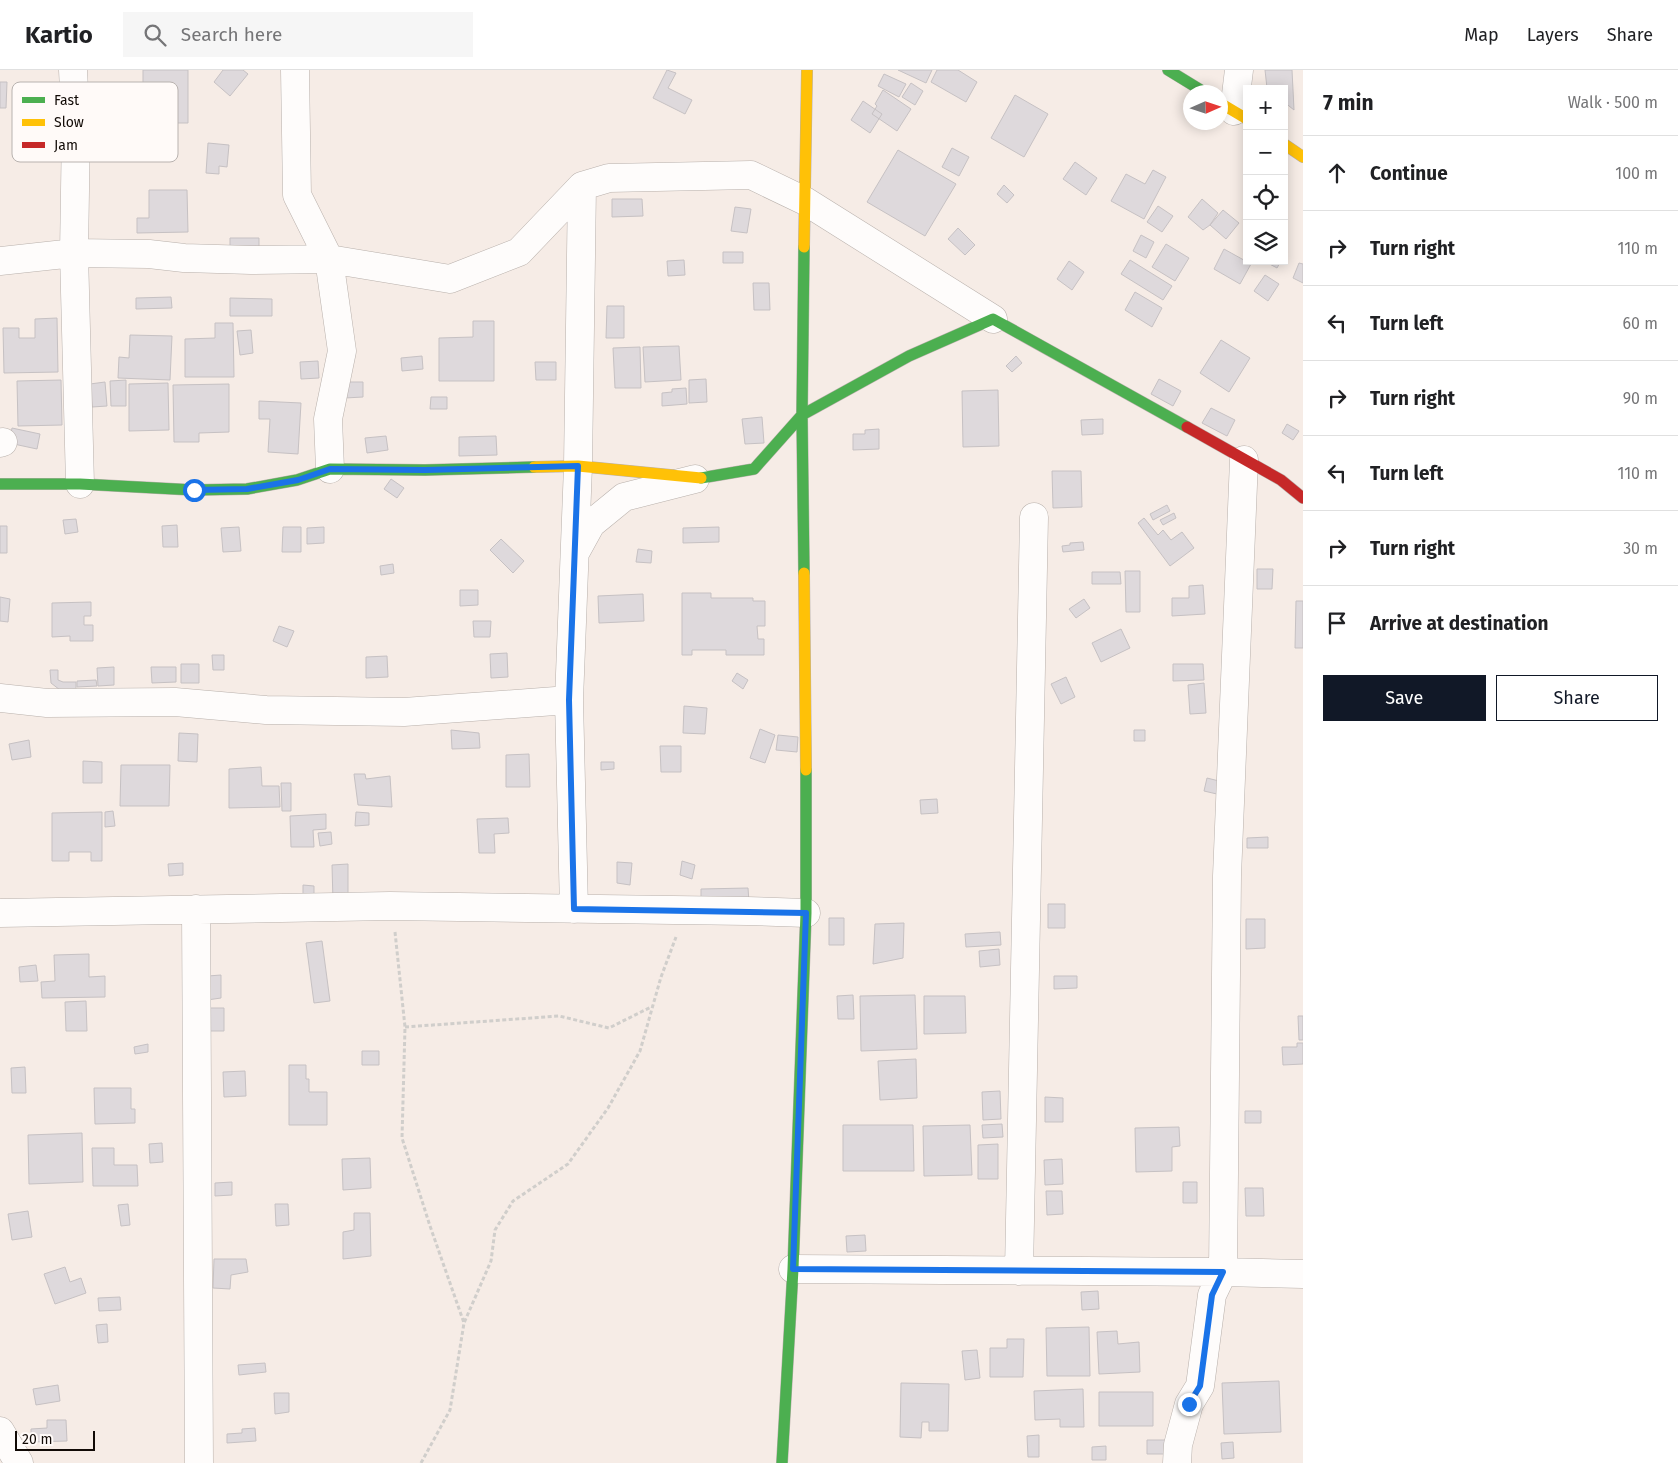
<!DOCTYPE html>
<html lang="en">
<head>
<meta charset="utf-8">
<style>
	body { margin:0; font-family:"Fira Sans",sans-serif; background:#f6f6f6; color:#202124 }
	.controls { position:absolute; right:15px; top:15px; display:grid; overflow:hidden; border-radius:0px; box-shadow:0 2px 12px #0003 }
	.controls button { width:45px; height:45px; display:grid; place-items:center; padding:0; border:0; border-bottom:1px solid #e0e0e0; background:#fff; color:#202124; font:25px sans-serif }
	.compass { position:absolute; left:1183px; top:15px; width:45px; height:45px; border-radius:50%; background:#fff; box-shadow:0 2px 12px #0003; rotate:87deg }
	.scale { position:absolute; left:15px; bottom:12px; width:80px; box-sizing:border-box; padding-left:5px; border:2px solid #110a06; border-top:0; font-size:14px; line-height:18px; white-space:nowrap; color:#110a06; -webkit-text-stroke:4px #fffaf8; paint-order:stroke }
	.stop { position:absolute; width:15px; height:15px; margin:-11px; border:4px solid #1a73e8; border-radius:50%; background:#fff }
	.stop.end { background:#1a73e8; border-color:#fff; box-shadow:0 1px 5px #0008 }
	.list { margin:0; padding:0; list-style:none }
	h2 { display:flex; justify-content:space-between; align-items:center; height:65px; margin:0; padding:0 20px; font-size:21px }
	h2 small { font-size:16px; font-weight:400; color:#757577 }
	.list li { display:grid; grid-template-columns:32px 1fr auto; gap:15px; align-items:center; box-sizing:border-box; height:75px; padding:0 20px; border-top:1px solid #e0e0e0 }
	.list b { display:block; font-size:19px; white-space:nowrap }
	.list em { font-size:16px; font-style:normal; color:#757577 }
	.actions { display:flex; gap:10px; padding:15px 20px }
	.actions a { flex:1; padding:11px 0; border:1px solid #111827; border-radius:0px; text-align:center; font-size:18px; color:#111827 }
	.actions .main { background:#111827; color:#fff }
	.icon { flex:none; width:28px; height:28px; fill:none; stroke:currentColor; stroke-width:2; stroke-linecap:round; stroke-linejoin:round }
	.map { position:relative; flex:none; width:1303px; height:1393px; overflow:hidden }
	header { display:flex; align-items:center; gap:30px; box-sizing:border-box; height:70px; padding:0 25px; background:#fff; border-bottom:1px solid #e0e0e0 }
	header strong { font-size:24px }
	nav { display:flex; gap:28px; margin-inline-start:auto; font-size:18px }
	.search { width:350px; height:45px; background:#f6f6f6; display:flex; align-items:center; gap:12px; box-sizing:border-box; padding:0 18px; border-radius:0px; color:#757577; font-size:19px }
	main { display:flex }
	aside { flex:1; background:#fff }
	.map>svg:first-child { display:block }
	.building { fill:#ded9dc; stroke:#c6c1c3 }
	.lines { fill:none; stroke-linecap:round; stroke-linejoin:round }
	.street-casing { stroke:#b8b0ab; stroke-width:29 }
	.fast-casing { stroke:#b8b0ab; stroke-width:12 }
	.slow-casing { stroke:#b8b0ab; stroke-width:12 }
	.jam-casing { stroke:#b8b0ab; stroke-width:12 }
	.path { stroke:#d0cecb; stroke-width:3; stroke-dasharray:4 2.5; stroke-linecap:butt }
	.street { stroke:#fefcfb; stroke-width:28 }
	.fast { stroke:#4caf50; stroke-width:11 }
	.slow { stroke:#ffc107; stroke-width:11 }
	.jam { stroke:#c62828; stroke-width:11 }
	.route { stroke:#1a73e8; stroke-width:6 }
	.key { fill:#fffaf8; stroke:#b8b2af; stroke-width:1 }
	.key-label { font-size:14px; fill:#110a06 }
</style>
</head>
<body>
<header>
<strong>Kartio</strong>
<div class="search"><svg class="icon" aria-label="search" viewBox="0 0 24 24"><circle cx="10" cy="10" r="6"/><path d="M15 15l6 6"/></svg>Search here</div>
<nav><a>Map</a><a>Layers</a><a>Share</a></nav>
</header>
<main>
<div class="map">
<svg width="1303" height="1393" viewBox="0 0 1303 1393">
	<rect width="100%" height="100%" fill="#f6ece6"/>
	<path class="building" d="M143 0H188V53H143Z
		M223 0H243L248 4 230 26 214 12Z
		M667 0 676 3 668 18 692 30 685 44 653 28Z
		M898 0H932L926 13Z
		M937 0H958L977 12 966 32 931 12Z
		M1265 0H1292L1294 40 1284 32V19L1267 18Z
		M884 4 906 14 899 27 878 16Z
		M0 12H7L6 38H0Z
		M911 13 923 21 915 35 902 27Z
		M883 20 911 39 897 61 872 44 877 36 875 34Z
		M1015 25 1048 44 1024 87 991 68Z
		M863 31 882 44 870 63 851 50Z
		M208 73 229 75 227 97 219 96V104L206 103Z
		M952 78 969 87 959 106 942 97Z
		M898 80 956 114 925 166 867 132Z
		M1075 92 1097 108 1086 125 1063 109Z
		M1153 100 1166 107 1144 149 1111 131 1126 104 1145 114Z
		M1004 115 1014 125 1007 133 997 124Z
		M149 120H187L188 162 137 163V148H149Z
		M612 129H642L643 146 612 147Z
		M1202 129 1218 143 1210 155 1203 160 1188 147Z
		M1158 136 1173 146 1162 162 1147 152Z
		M735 137 751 139 747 163 731 161Z
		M1223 140 1239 153 1226 169 1210 155Z
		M958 158 975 175 965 185 948 169Z
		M1141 165 1154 172 1146 188 1133 181Z
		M230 168H259V180H230Z
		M1166 174 1189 188 1175 211 1152 197Z
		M1224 179 1251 194 1240 214 1214 199Z
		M723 182H743V193H723Z
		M684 190 685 205 668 206 667 191Z
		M1130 190 1172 216 1163 230 1121 204Z
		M1069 191 1084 202 1072 220 1057 209Z
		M1264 191H1281L1277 198Z
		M1299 193 1303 194V213L1293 208Z
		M1265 205 1279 214 1268 231 1254 221Z
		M753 213H769L770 240H754Z
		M1135 222 1162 238 1152 257 1125 240Z
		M171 227 172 238 136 239V228Z
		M230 228 272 229V246H230Z
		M607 236H624V268H606Z
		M57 248 58 302 4 303 3 258H19V268H35V249Z
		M473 251H494V311H439V268L473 267Z
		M215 253H233L234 307H185V269L215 268Z
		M251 260 253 283 240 285 237 261Z
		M130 265 172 266 170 310 118 308 119 287 129 288Z
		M1221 270 1250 288 1229 322 1200 303Z
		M679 276 681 310 645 312 643 277Z
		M640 277 641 318H615L613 278Z
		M422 286 423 299 402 301 401 288Z
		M1016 286 1022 293 1012 302 1006 296Z
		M318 291 319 308 301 309 300 292Z
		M535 292H556V310H536Z
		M706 309 707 332 689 333V310Z
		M1159 309 1181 321 1173 336 1151 324Z
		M61 310 62 355 18 356 17 311Z
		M126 310V336H111L110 311Z
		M105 312 107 336 92 337 90 314Z
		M345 312H363V327L345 328Z
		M168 313 169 360 129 361V314Z
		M229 314V362L199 363V372H174L173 315Z
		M686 318 687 334 662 336V323L672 322V319Z
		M998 320 999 376 963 377 962 321Z
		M431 327H447V339H430Z
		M259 331 301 333 298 384 268 382 270 349H259Z
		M1211 338 1235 350 1227 366 1202 353Z
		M762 347 764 373 745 374 742 349Z
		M1103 349V364L1082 365 1081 350Z
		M1287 354 1299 361 1293 370 1282 363Z
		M12 358 40 364 37 379 9 373Z
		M879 359V379L853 380V364H865V360Z
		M386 366 388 380 367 383 365 368Z
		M496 366 497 385 459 386V367Z
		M1052 401H1081L1082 437 1053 438Z
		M391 409 404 418 397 428 384 419Z
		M1167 435 1170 441 1153 450 1150 444Z
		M1174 443 1176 448 1163 455 1160 450Z
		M1144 448 1158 465 1163 460 1171 470 1182 462 1194 478 1170 496 1138 453Z
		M76 449 78 462 65 464 63 450Z
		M177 455 178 477H163L162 456Z
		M0 456H7V483H0Z
		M239 457 241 481 223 482 221 458Z
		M283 457H301V482H282Z
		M324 457V473L307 474V458Z
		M719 457V472L683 473V458Z
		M501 469 524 491 513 503 490 480Z
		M1083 472 1084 480 1063 482 1062 476 1070 475V473Z
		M638 479 652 481 651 493 636 492Z
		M393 494 394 503 381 505 380 496Z
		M1257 499H1273L1272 519H1257Z
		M1125 501H1140V542H1126Z
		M1092 502H1120L1121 514H1092Z
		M1203 515 1205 544 1172 546V528H1189V516Z
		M460 520H478V535L460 536Z
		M682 523H711V528H753V531H765V556H757L758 569H764V585H726V580H692V585H682Z
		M643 524 644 551 599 553 598 526Z
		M0 527 10 529 8 552 0 551Z
		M1084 529 1090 538 1076 548 1069 539Z
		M1296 531H1303V578H1295Z
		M91 532V546H84V555H93V571H70V566L52 567V533Z
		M473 551H491L490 567H474Z
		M279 556 294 561 287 577 273 571Z
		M1121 559 1130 578 1101 592 1092 573Z
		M507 583 508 607 491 608 490 584Z
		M212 585H224V600H213Z
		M387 586 388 607 366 608V587Z
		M181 594H199V613H181Z
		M1173 594H1203L1204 610 1173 611Z
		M114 597V615L98 616 97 598Z
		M151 597H176V612L152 613Z
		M50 600H58V610L63 612H76V619L60 620 51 613Z
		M737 603 748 610 743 619 732 611Z
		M1066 607 1075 627 1061 634 1051 614Z
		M96 610 97 616 77 617V611Z
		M1204 613 1206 643 1190 644 1188 615Z
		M684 636 707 638 705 664 683 663Z
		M760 659 775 665 765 693 750 688Z
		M451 660 479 663 480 678 452 679Z
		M1134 660H1145V671H1134Z
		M179 663 198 664 197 692 178 691Z
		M778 665 798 667 797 682 776 680Z
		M29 670 31 687 12 690 9 674Z
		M660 676H681V702H661Z
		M529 684 530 717H506V685Z
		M83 691 102 692V713H83Z
		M601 692H614V699L601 700Z
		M121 695H170L169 736H120Z
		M261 697 262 716H279L280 737 229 738V699Z
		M354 704H365L366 709 390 706 392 737 358 735Z
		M1207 708 1223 712 1221 725 1204 721Z
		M281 713H291V741H282Z
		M937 729 938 743 921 744 920 730Z
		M113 741 115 756 105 757V742Z
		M102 742V791H91V782H69V791H52V743Z
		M356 742 369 743V755L355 756Z
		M326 744V759L313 760 314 777H291L290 746Z
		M508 748 509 763 494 764 495 783H479L477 749Z
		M331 762 332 774 320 776 318 763Z
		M1268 767V778H1247V768Z
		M682 791 695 795 692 809 680 805Z
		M617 792 632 793 630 815 617 813Z
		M183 793V805L169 806 168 794Z
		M348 794V832H333L332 795Z
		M303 815 314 816V825L303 824Z
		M748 818 749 832 701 834V819Z
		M1048 834H1065V858H1048Z
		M829 848H844V875H829Z
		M1246 849H1265V878L1246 879Z
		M904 853 903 888 873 894 875 854Z
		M1000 862 1001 875 966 877 965 864Z
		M322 871 330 931 314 933 306 873Z
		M999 879 1000 895 980 897 979 881Z
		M89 884V907L105 906V927L42 928 41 912 55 911 54 885Z
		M36 895 38 911 20 912 19 897Z
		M221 905V928L207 930 208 906Z
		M1054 906H1077V918L1054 919Z
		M853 925 854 949H838L837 926Z
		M915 925 917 979 861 981 860 926Z
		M924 926H965L966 963 924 964Z
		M86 931 87 961H66L65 932Z
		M209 938H224V961H209Z
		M1298 946H1303V970H1299Z
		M1297 973H1303V994L1283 995 1282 977H1297Z
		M148 974V982L135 984 134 977Z
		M362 981H379V995H362Z
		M916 989 917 1028 880 1030 878 991Z
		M289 995H306V1009H309V1022H327V1055H289Z
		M25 997 26 1023H12L11 998Z
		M245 1001 246 1026 224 1027 223 1002Z
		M94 1018H131V1039H135V1053L95 1054Z
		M1000 1021 1001 1049 983 1050 982 1022Z
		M1045 1027 1063 1028V1052H1045Z
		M1245 1041H1261V1053H1245Z
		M1002 1054 1003 1067 983 1068 982 1055Z
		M843 1055H913L914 1101H843Z
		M970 1055 972 1105 924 1106 923 1056Z
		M1179 1057 1180 1076 1172 1077V1101L1136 1102 1135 1058Z
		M82 1063 83 1112 29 1114 28 1065Z
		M162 1073 163 1092 150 1093 149 1074Z
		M998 1074V1109H978V1075Z
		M92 1078H114V1095H137L138 1116H93Z
		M370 1088 371 1118 343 1120 342 1089Z
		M1062 1089 1063 1114 1045 1115 1044 1090Z
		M232 1112V1125L215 1126V1113Z
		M1183 1112H1197V1133H1183Z
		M1245 1118H1263L1264 1146H1246Z
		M1046 1121H1062L1063 1144 1047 1145Z
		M128 1134 130 1155 121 1156 118 1135Z
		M275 1134H288L289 1155 276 1156Z
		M28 1141 32 1167 12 1170 8 1144Z
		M354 1143H370L371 1186 343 1189V1162L354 1160Z
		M865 1165 866 1181 847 1182 846 1166Z
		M214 1189H246L248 1202 231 1205 230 1219 213 1218Z
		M65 1197 70 1212 81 1208 86 1223 55 1234 44 1204Z
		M1098 1221 1099 1239 1082 1240 1081 1222Z
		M120 1227 121 1240 99 1241 98 1228Z
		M107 1254 108 1272 98 1273 96 1255Z
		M1089 1257 1090 1306H1047L1046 1258Z
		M1117 1261 1118 1274 1139 1272 1140 1302 1099 1304 1097 1262Z
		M1007 1269H1024L1023 1307H990V1278H1007Z
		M977 1280 980 1308 965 1310 962 1281Z
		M265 1293 266 1302 239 1305 238 1295Z
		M1279 1311 1281 1362 1224 1364 1222 1313Z
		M901 1313 949 1314 948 1361H929V1352H922L921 1368 900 1367Z
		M58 1315 60 1331 36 1335 33 1319Z
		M1083 1319 1084 1357H1060V1349L1035 1350 1034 1321Z
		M1099 1322H1153V1356H1099Z
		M274 1323H289V1342L275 1344Z
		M47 1350H66L67 1371 31 1372V1359L47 1358Z
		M255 1358 256 1371 227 1373V1364L242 1363V1359Z
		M1039 1365V1387H1028L1027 1366Z
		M1147 1370H1171V1384H1147Z
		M1233 1372 1234 1388 1222 1389 1221 1373Z
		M1106 1376V1390H1092V1377Z"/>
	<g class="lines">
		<g class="street-casing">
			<path id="street" d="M73 0 76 58 74 183 80 414
				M295 0 297 125 329 189 342 281 328 349 330 399
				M1234 41 1239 0
				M0 191 74 183 149 184 184 188 251 190 329 189 450 209 519 182 582 116 609 108 751 105 805 131 993 249
				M0 373 3 372
				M575 483 591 454 624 427 695 409
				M0 628 47 633 175 632 266 640 404 642 569 630
				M196 839 199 1393
				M574 839 569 630 578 396 582 116
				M0 843 390 836 747 841 806 843
				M793 1199 1223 1202 1303 1204
				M1019 1201 1034 447
				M0 1361 19 1393
				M1177 1393 1178 1375 1189 1334 1200 1316 1212 1225 1223 1202 1227 806 1244 390"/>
		</g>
		<g class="fast-casing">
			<path id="fast" d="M1168 0 1204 22
				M701 408 754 399 802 345 909 286 993 249 1187 357
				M0 414H80L194 420 247 419 297 410 330 399 425 400 534 397
				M804 503 802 345 804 177
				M782 1393 793 1199 806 843V700"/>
		</g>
		<g class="slow-casing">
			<path id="slow" d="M1220 33 1247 49
				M1284 74 1303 87
				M804 177 807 0
				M534 397 578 396 701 408
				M804 503 806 700"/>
		</g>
		<g class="jam-casing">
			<path id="jam" d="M1187 357 1281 410 1303 428"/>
		</g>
		<path class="path" d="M395 862 405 957 402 1068 430 1156 464 1253
			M405 957 559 946 609 958 653 936
			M421 1393 450 1340 464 1253 491 1191 495 1160 513 1131 568 1094 608 1038 640 981 661 907 676 867"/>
		<use href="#street" class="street"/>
		<use href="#fast" class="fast"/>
		<use href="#slow" class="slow"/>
		<use href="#jam" class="jam"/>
	</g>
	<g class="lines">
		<path class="route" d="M194 420 247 419 298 410 330 399 425 400 578 396 569 630 574 839 806 843 793 1199 1223 1202 1212 1225 1200 1316 1189 1334"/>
	</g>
	<rect x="12" y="12" width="166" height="80" rx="8" class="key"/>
	<rect x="22" y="27" width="23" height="6" fill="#4caf50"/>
	<rect x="22" y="49" width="23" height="7" fill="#ffc107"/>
	<rect x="22" y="72" width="23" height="6" fill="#c62828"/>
	<g class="key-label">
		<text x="54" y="35">Fast</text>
		<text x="54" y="57">Slow</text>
		<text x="54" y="80">Jam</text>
	</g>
</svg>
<div class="controls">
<button>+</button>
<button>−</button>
<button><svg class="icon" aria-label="locate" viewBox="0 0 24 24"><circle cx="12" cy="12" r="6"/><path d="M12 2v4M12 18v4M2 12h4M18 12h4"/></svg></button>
<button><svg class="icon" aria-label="layers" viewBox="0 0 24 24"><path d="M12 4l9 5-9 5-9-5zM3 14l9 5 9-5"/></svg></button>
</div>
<svg class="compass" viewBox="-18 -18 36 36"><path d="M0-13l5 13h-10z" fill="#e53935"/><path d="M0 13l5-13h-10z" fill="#757577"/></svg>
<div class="scale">20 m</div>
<div class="stop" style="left:194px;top:420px"></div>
<div class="stop end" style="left:1189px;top:1334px"></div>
</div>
<aside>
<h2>7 min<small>Walk · 500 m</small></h2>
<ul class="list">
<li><svg class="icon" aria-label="ahead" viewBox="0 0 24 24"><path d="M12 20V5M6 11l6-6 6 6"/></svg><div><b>Continue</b></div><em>100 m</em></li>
<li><svg class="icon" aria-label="right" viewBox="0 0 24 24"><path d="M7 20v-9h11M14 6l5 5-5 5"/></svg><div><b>Turn right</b></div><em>110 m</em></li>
<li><svg class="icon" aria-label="left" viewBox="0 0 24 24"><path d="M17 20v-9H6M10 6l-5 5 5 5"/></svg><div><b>Turn left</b></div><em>60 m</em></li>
<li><svg class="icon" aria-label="right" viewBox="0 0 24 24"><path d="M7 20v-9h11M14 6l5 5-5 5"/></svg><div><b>Turn right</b></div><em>90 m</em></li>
<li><svg class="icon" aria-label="left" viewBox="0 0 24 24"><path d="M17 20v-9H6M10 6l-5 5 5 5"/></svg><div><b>Turn left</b></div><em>110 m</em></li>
<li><svg class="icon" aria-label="right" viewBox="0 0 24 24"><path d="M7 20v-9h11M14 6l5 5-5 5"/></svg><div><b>Turn right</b></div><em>30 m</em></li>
<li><svg class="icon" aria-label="arrive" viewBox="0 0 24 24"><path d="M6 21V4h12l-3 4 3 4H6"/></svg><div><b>Arrive at destination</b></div></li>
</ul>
<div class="actions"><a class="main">Save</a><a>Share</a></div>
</aside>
</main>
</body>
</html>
